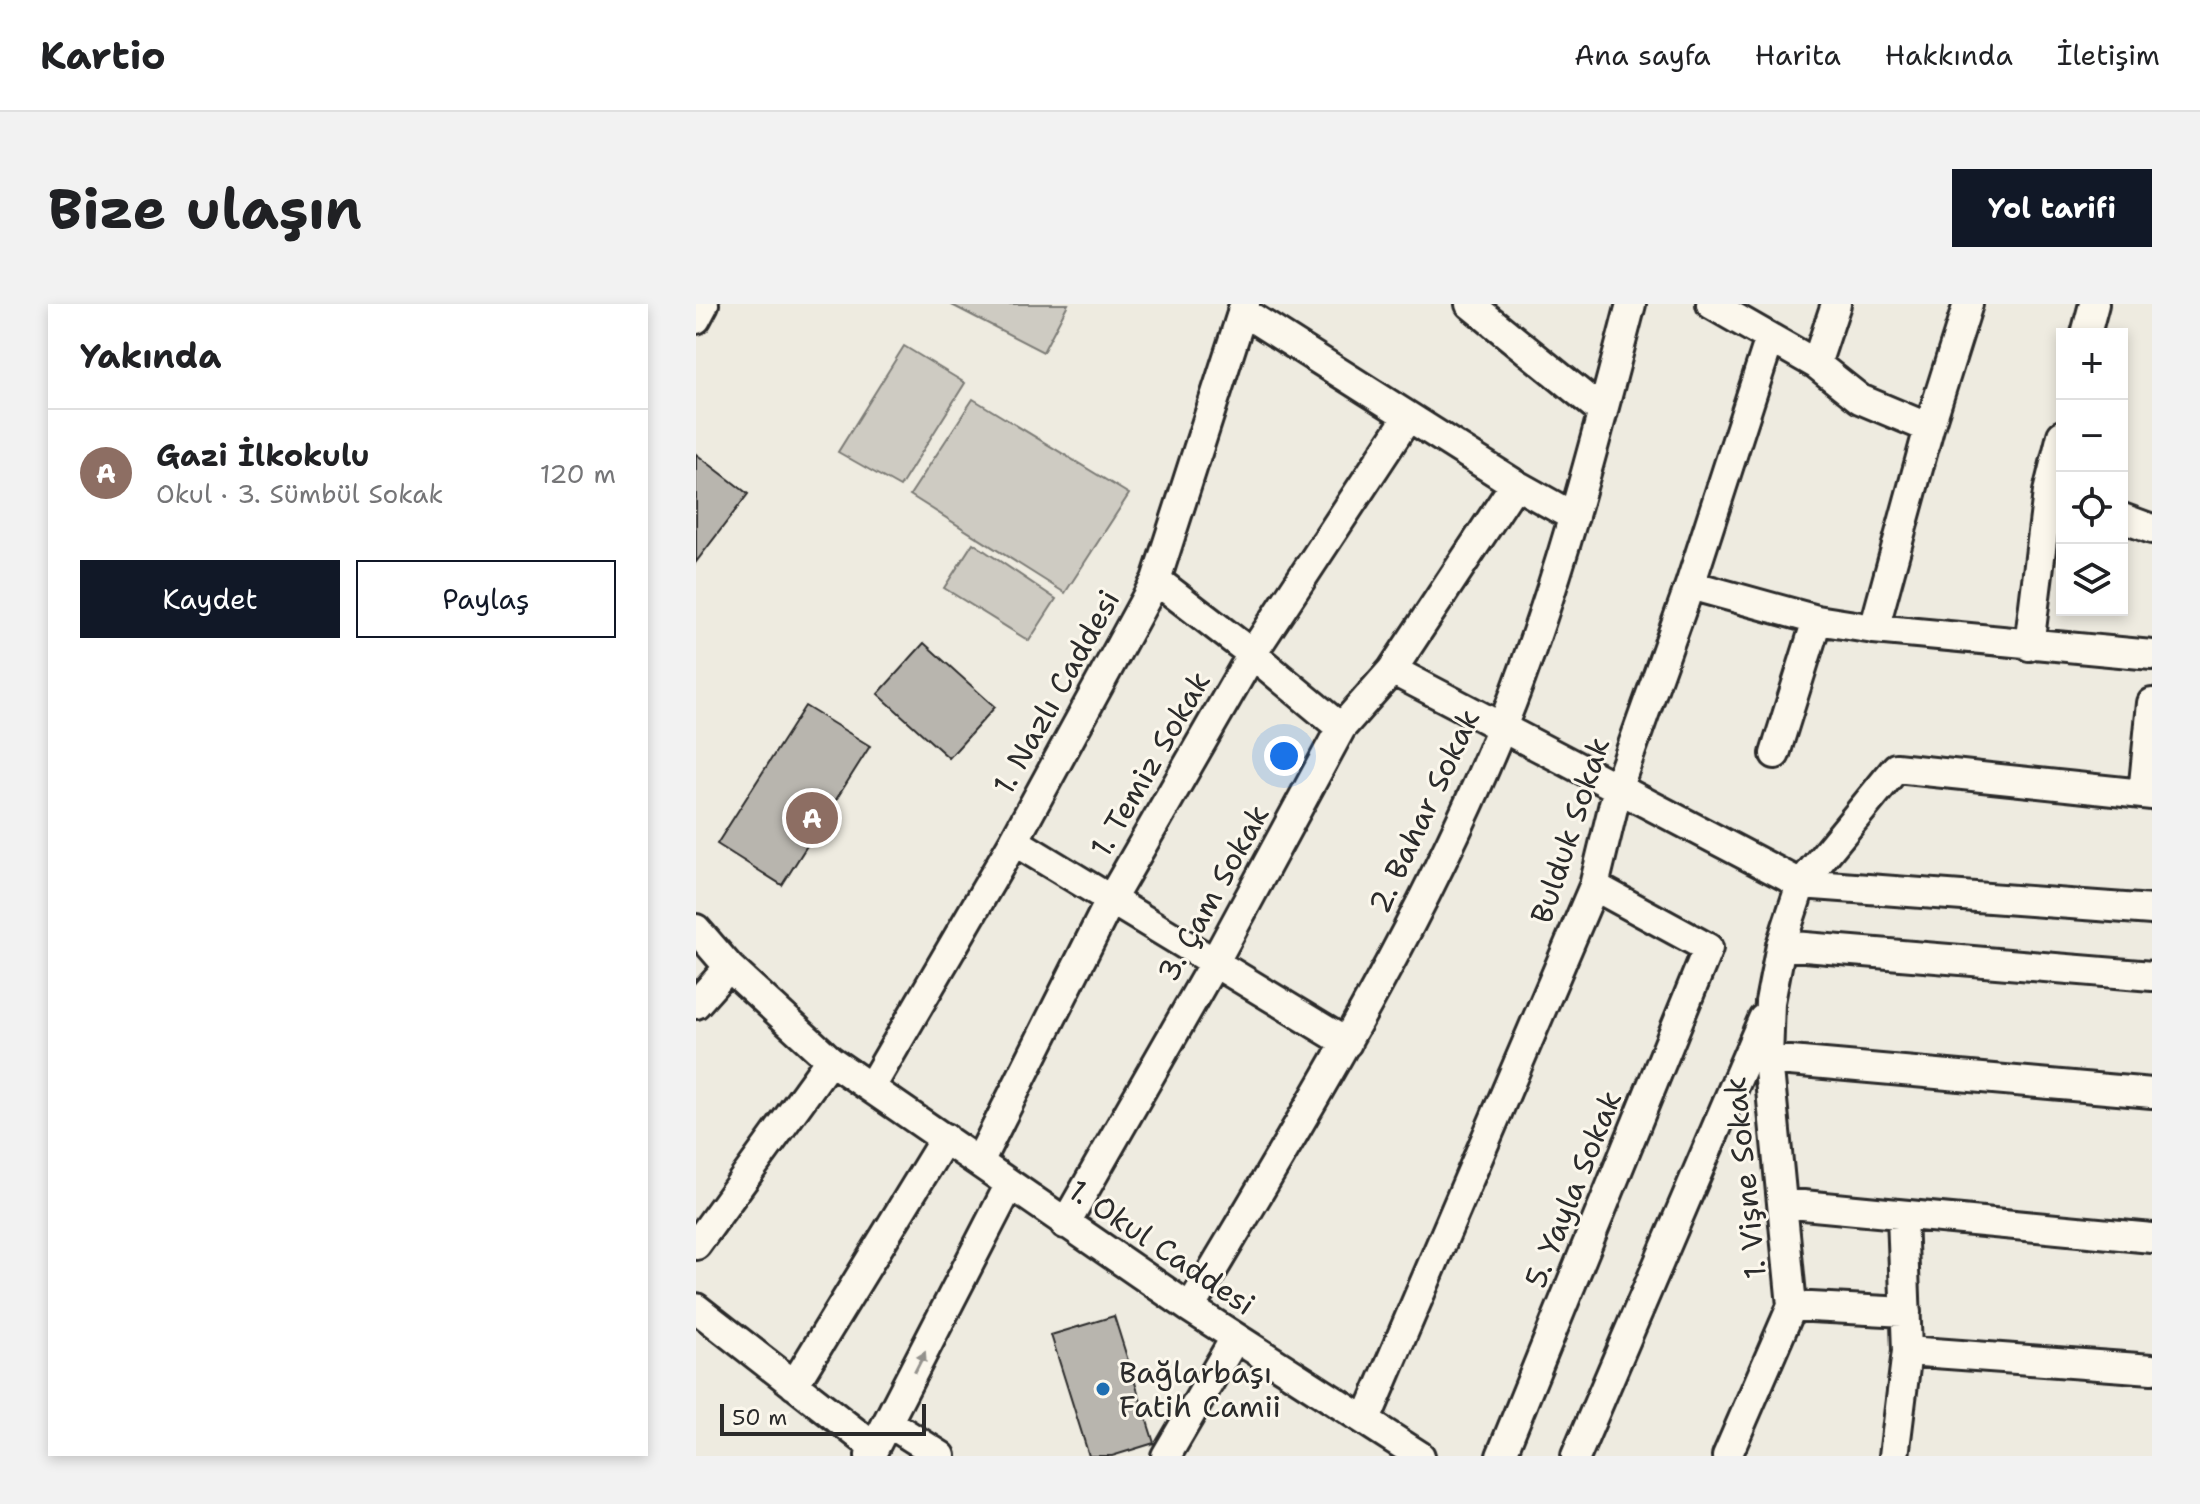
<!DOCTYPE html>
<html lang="tr">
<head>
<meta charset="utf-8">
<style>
	body { margin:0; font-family:"Shantell Sans",sans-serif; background:#f2f2f2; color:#202124 }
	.controls { position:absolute; right:24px; top:24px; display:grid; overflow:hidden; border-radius:0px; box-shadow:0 4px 12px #0003 }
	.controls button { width:72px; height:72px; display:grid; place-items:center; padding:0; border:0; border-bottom:2px solid #e0e0e0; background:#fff; color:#202124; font:40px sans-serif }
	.scale { position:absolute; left:24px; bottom:20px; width:206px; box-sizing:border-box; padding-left:8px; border:4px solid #2b2b2b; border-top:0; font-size:22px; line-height:28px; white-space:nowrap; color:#2b2b2b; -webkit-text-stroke:6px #fbf7ec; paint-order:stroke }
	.you { position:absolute; left:588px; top:452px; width:28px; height:28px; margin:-20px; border:6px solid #fff; border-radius:50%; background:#1a73e8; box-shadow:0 0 0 12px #1a73e833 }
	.badge { display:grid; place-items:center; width:52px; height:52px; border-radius:50%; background:#111827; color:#fff; font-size:26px; font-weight:700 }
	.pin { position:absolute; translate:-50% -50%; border:4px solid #fff; box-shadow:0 2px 8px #0006 }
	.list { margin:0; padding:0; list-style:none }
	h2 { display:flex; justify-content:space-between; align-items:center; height:104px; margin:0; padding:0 32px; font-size:34px }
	h2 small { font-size:26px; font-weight:400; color:#757577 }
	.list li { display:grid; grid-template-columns:52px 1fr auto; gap:24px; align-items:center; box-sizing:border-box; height:128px; padding:0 32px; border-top:2px solid #e0e0e0 }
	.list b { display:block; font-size:30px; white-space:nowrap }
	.list p { margin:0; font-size:26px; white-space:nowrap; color:#757577 }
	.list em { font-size:26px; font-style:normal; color:#757577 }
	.actions { display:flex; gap:16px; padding:24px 32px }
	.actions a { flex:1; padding:18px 0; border:2px solid #111827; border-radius:0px; text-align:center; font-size:28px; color:#111827 }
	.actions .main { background:#111827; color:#fff }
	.icon { flex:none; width:44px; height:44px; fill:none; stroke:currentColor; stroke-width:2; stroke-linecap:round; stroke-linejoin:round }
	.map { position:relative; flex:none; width:1456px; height:1152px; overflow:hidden; border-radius:0px }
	header { display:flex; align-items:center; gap:48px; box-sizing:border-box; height:112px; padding:0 40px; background:#fff; border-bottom:2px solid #e0e0e0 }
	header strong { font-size:38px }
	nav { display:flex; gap:44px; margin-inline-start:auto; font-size:28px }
	.intro { display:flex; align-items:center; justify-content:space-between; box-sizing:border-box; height:192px; padding:0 48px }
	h1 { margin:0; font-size:56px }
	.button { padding:20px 36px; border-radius:0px; background:#111827; color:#fff; font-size:28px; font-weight:700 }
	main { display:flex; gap:48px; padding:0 48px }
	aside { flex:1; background:#fff; border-radius:0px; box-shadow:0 4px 12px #0003 }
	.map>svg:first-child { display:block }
	.green { fill:#cecbc2; stroke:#7c7b76; stroke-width:2 }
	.building { fill:#b8b5ae; stroke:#2b2b2b; stroke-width:2 }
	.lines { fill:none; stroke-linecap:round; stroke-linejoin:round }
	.minor-casing { stroke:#2b2b2b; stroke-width:34 }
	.minor { stroke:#fbf7ec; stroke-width:28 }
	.oneway { fill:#93918c }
	.poi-dot { fill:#1f6fb2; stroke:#fbf7ec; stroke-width:3 }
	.labels { text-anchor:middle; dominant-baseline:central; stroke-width:6; stroke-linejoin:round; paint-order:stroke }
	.street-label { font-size:30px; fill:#2b2b2b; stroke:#fbf7ec }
	.poi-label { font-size:30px; fill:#2b2b2b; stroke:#fbf7ec; text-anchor:start }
</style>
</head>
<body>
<header>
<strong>Kartio</strong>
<nav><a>Ana sayfa</a><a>Harita</a><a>Hakkında</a><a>İletişim</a></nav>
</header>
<div class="intro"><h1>Bize ulaşın</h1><a class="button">Yol tarifi</a></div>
<main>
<aside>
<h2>Yakında<small></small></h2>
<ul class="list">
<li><span class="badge" style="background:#8d6e63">A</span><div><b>Gazi İlkokulu</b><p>Okul · 3. Sümbül Sokak</p></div><em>120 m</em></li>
</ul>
<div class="actions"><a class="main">Kaydet</a><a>Paylaş</a></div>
</aside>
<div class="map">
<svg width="1456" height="1152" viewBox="0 0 1456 1152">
	<rect width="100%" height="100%" fill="#eeebe0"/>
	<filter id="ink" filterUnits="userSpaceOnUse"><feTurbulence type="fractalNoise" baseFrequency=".0125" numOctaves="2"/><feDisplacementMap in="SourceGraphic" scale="16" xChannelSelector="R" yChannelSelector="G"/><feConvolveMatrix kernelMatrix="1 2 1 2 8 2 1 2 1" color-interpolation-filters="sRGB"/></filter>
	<g filter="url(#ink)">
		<path class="green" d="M254 0H372L347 48Z
			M208 42 269 79 204 183 142 148Z
			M277 95 433 190 369 289 214 191Z
			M277 239 360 295 333 337 248 284Z"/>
		<path class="building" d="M0 150 52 190 0 258Z
			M228 339 299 403 253 454 182 390Z
			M109 402 174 442 86 581 21 540Z
			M418 1012 458 1139 416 1152H393L355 1031Z"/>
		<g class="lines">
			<g class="minor-casing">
				<path id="minor" d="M774 0 907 108
					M1015 0 1120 60 1164 95 1233 124
					M546 7 819 180 878 213
					M0 15 8 0
					M1390 30 1398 0
					M1120 60 1140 0
					M1366 131 1352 188 1366 193
					M1426 214 1456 225
					M460 276 556 350 645 424
					M994 281 1121 316 1178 325 1456 351
					M1178 325 1233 124 1272 0
					M1333 342 1352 188
					M696 366 1105 580 1200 464 1456 491
					M1079 450 1121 316
					M1447 490 1456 399
					M318 537 651 739
					M0 625 33 663 134 756 494 1004 724 1152
					M1085 641 1456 672
					M0 700 33 663
					M1072 755 1456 789
					M175 783 318 537 460 276 549 0
					M283 858 414 597 556 350 712 113
					M1086 899 1456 934
					M369 920 518 659 645 424 696 366 819 180
					M0 941 134 756
					M1096 1002 1210 1008
					M0 1004 178 1143
					M494 1004C606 815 723 627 806 423 861 286 898 143 935 0
					M1211 1047 1456 1065
					M98 1081 249 834
					M670 1116 898 582 922 483 994 281 1074 34
					M193 1119 245 1152
					M174 1152 313 882
					M470 1152 539 1034
					M805 1152 1012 644 898 582
					M880 1152 1067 715
					M1031 1152 1096 1002 1072 755 1074 698 1085 641 1105 580 1456 606
					M1198 1152 1211 1047 1206 911"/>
			</g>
			<use href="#minor" class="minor"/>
		</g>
		<defs><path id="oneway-solid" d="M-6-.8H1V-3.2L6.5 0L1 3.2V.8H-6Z" transform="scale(2)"/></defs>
		<use class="oneway" href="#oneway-solid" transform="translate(224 1058) rotate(-63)"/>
	</g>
	<circle class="poi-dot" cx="407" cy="1085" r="8"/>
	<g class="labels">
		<g class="street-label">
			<text transform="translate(360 388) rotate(-61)">1. Nazlı Caddesi</text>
			<text transform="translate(454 460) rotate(-60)">1. Temiz Sokak</text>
			<text transform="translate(728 507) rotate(-65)">2. Bahar Sokak</text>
			<text transform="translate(874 526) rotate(-72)">Bulduk Sokak</text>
			<text transform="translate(517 589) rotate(-61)">3. Çam Sokak</text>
			<text transform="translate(1049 874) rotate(-96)">1. Vişne Sokak</text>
			<text transform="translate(877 885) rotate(-68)">5. Yayla Sokak</text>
			<text transform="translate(466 943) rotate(34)">1. Okul Caddesi</text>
		</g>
		<g class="poi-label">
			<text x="423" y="1068">Bağlarbaşı<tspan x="423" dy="34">Fatih Camii</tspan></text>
		</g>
	</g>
</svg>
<div class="controls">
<button>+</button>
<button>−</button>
<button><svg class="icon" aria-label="locate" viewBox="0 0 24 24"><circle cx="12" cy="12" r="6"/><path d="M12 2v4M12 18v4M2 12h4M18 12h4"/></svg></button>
<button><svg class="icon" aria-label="layers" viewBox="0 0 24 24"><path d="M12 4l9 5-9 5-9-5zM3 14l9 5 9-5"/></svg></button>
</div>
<div class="scale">50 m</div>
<div class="you"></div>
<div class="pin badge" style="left:116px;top:514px;background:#8d6e63">A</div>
</div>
</main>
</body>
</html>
